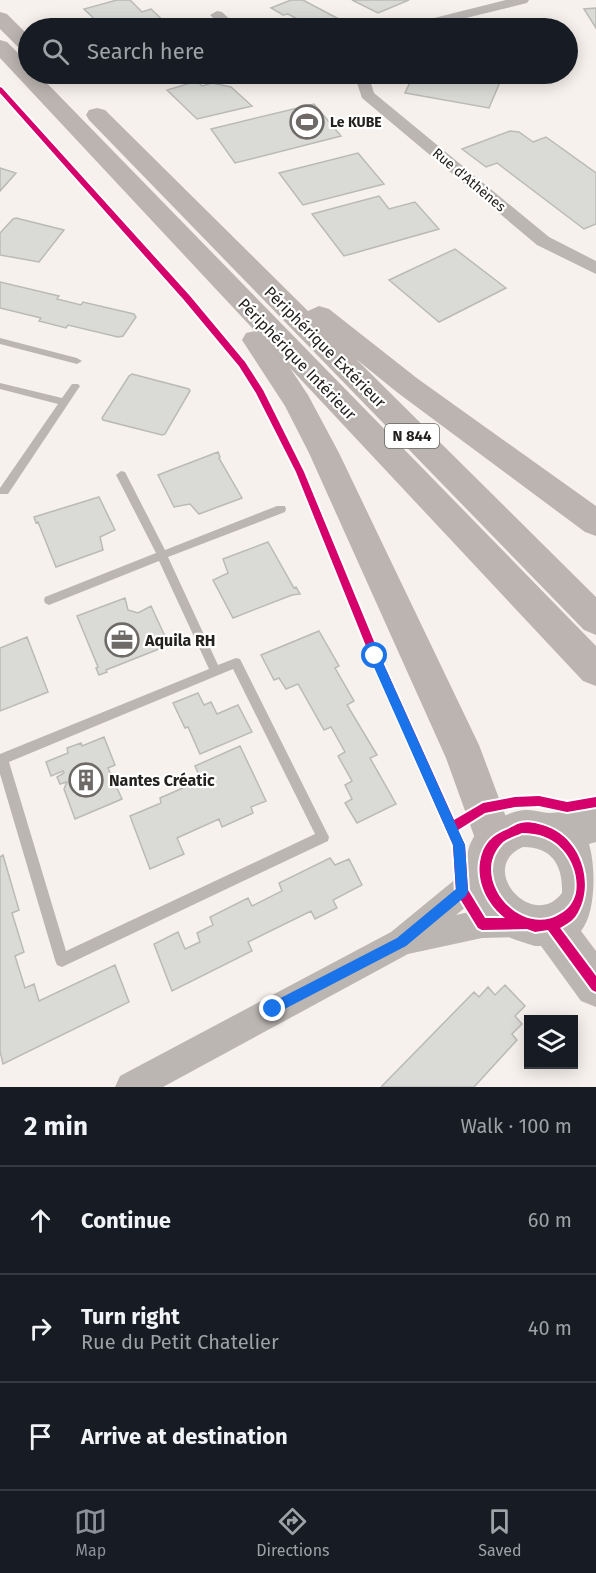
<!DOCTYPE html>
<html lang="en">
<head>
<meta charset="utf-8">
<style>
	body { margin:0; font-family:"Fira Sans",sans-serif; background:#20242c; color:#f1f3f6 }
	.controls { position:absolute; right:18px; bottom:18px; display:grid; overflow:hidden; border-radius:0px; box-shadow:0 3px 15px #0003 }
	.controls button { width:54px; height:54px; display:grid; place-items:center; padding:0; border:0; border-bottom:2px solid #363941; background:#171b24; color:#f1f3f6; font:30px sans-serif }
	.stop { position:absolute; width:18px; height:18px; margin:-14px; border:4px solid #1a73e8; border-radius:50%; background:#fff }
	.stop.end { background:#1a73e8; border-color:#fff; box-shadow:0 2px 6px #0008 }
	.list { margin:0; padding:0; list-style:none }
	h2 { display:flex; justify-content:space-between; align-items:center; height:78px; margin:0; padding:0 24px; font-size:26px }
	h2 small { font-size:20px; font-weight:400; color:#9ea1a6 }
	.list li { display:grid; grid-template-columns:39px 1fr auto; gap:18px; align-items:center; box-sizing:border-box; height:108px; padding:0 24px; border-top:2px solid #363941 }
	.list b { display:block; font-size:22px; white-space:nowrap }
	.list p { margin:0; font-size:20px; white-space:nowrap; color:#9ea1a6 }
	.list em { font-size:20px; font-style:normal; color:#9ea1a6 }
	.icon { flex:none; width:33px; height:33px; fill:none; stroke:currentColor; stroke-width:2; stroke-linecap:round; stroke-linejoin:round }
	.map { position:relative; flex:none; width:596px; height:1087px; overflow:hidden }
	.search { position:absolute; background:#171b24; box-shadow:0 3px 15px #0003; left:18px; right:18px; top:18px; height:66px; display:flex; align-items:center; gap:15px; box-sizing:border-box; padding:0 21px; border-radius:33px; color:#9ea1a6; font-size:22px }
	.sheet { height:402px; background:#171b24 }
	nav { display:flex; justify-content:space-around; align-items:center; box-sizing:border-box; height:84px; border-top:2px solid #363941; background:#171b24; font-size:16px; color:#9ea1a6 }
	nav a { display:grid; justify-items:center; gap:3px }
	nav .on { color:#8c9099 }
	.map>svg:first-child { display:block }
	.building { fill:#dadad7; stroke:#babab7; stroke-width:1.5 }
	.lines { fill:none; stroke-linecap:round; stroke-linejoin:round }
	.lane { fill:#bcb6b3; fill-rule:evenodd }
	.street { fill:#bcb6b3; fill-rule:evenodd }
	.secondary { fill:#bcb6b2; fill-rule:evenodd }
	.highway { fill:#bbb4b0; fill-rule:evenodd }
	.cycleway-casing { stroke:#fff; stroke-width:4 }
	.cycleway { fill:#d6006c; fill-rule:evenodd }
	.route { fill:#1a73e8 }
	.labels { text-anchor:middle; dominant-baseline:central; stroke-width:4.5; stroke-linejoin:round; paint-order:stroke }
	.far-poi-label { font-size:14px; font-weight:bold; fill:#25211f; stroke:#fff; text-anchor:start }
	.far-street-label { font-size:14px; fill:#25211f; stroke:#fff }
	.shield { fill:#fff; stroke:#666462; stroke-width:1.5 }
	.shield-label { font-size:15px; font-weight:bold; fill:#25211f }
	.street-label { font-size:16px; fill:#25211f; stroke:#fff }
	.poi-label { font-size:16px; font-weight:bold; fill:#25211f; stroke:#fff; text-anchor:start }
</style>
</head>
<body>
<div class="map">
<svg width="596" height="1087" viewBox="0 0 596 1087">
	<rect width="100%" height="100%" fill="#f7f1ed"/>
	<path class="building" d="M117 0H130L142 12 151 9 170 27 104 28 84 9Z
		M291 0H303L352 26 347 28H314L288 14 283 15 271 8Z
		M352 0H409L378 13Z
		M596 8V28L584 9Z
		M536 23 541 28H491Z
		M388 74H455L500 82 489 108 405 93 412 78Z
		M197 81 202 86 212 83 231 87 252 106 197 119 167 90Z
		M314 104 341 136 235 163 211 129Z
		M510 131 519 132 533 142 546 137 596 173V224L584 229 497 163 486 167 462 149Z
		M358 153 384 184 303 205 279 173Z
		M0 168 16 173 0 191Z
		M379 196 389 209 415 202 439 229 344 256 312 214Z
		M16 218 64 230 39 262 0 255V233L13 219Z
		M455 249 506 288 439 322 389 280Z
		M0 282 59 296 57 299 81 305 83 302 134 314 136 317 123 336 118 337 68 325 66 328 39 321 41 318 0 308Z
		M132 374 189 389 190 391 165 434 162 435 103 420 102 418 129 376Z
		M218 452 220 457 219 458 242 498 199 514 190 504 174 507 158 475Z
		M99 497 115 530 100 537 103 550 56 567 38 522 36 523 34 517Z
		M268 542 294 588 296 587 300 594 292 595 233 618 213 580 228 573 223 559Z
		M125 598 128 610 138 613 151 606 169 645 106 670 107 672 99 675 96 668 98 667 77 616Z
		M319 631 339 666 335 668 354 701 347 705 377 755 370 758 396 804 357 823 345 803 352 799 345 785 352 781 338 756 345 752 331 727 324 730 298 684 286 689 279 678 274 680 261 655Z
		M27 637 48 692 0 711V648Z
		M198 693 204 705 211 702 217 714 238 705 252 732 200 754 188 727 185 728 173 703Z
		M104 737 115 765 108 768 122 799 75 819 64 789 67 782 60 784 57 777 64 773 63 771 51 776 46 762 68 753 67 748 81 743 82 746Z
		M240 746 266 801 251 807 253 813 222 827 219 819 177 838 184 854 150 869 130 816 161 803 160 798 201 780 195 766Z
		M3 855 19 910 12 913 24 952 15 956 25 988 34 984 39 1001 115 965 129 1002 3 1064 0 1051V857Z
		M330 858 335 865 349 859 362 885 333 900 337 908 315 919 311 911 248 942 252 951 172 991 154 944 178 932 185 949 200 942 197 933 213 925 210 917 248 898 252 906 282 891 279 883Z
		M505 985 525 1006 515 1016 522 1024 512 1034 517 1040 474 1087H381L474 992 479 997 488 987 495 995Z"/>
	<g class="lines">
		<path class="lane" d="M0 338 77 358 82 361 77 364 0 344Z
			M0 383 62 398 72 384H78L80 386 8 494H0V488L58 404 0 389Z
			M121 471 125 472 165 550 277 506H285L286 509 285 512 168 557 218 665 236 658 240 659 329 837 328 841 62 967 57 965 55 960 0 774V754L209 669 159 561 49 605 45 603 44 600 45 597 156 553 116 475ZM233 669 315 834 66 951 9 762Z"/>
		<path class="street" d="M506 0H529L527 3 425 28H404L406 25Z
			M217 11 222 12 239 28H224L210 15Z
			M354 74H368L374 93 549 237 596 261V274L537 245 362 98Z
			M485 843 495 847 499 857 472 902 456 915C479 910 506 904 528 913L532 923 528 933 518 937 482 938 408 954 163 1087H115L120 1076 391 932 452 882 475 847Z"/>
		<path class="secondary" d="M596 806V842L589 844C596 867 596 913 581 931L596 951V1007L581 1001 541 946H535C518 941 500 936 486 922 465 898 454 841 489 823 499 818 516 809 528 810 535 810 543 813 550 813 565 812 581 808 596 806ZM523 847C552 847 563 865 562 893 532 932 476 867 523 847Z"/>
		<path class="highway" d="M0 12 7 14 28 35V52L21 50 0 29Z
			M0 40 7 42 28 63V74H38L596 646V686L583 681 290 368 308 395 339 453 479 745 515 841 509 855 495 861 481 855 446 758 309 453 285 406 242 340 246 333 255 331 0 58Z
			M97 108 105 110 308 311 319 306 329 309 418 379 596 506V536L585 532 398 393 356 359 596 597V635L584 630 89 120 86 115 89 110Z"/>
		<g class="cycleway-casing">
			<path id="cycleway" d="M0 87 2 88 190 296 245 362 263 390 304 472 380 656 454 820 483 803 515 797 539 796 567 802 596 797V807L567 812 539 806 515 807 485 813 458 830 465 845 468 890 485 918H505C488 905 477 883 480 862 483 844 492 835 508 829 512 827 516 824 521 823 529 821 540 824 548 827 582 840 596 887 575 917 571 922 565 925 560 928L596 976V992L592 990 548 930 535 932 527 929 482 930 478 928 456 892 453 845 370 656 296 472 256 393 239 366 184 300 0 93ZM522 833C530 833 538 834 545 837 566 845 580 870 576 893 574 902 568 910 560 914 520 939 468 878 502 843 507 838 516 836 522 833Z"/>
		</g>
		<use href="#cycleway" class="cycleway"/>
	</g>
	<path class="route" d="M375 651 380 656 465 845 468 892 466 896 406 946 273 1015 269 1013 267 1009 269 1004 397 938 456 889 453 845 369 656Z"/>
	<defs>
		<g id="stadium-ring" transform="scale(1.725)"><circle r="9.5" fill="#fff" stroke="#6e6a67" stroke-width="1.5"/><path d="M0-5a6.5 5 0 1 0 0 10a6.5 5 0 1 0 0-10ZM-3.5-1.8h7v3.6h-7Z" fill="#6e6a67"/></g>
		<g id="office-ring" transform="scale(1.725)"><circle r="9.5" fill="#fff" stroke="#6e6a67" stroke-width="1.5"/><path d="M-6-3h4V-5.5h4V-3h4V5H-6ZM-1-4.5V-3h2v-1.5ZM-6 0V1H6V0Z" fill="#6e6a67"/></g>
		<g id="building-ring" transform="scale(1.725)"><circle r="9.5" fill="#fff" stroke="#6e6a67" stroke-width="1.5"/><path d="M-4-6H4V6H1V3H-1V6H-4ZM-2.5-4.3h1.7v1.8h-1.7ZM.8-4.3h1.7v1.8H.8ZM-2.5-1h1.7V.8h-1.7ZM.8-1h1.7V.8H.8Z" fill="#6e6a67"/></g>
	</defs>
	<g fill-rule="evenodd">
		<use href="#stadium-ring" x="307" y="122"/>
		<use href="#office-ring" x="122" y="640"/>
		<use href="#building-ring" x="86" y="780"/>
	</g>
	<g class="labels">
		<g class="far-poi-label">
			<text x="330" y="122">Le KUBE</text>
		</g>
		<g class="far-street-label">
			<text transform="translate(469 180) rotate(40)">Rue d'Athènes</text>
		</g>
		<rect class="shield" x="385" y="424" width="54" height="24" rx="4.5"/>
		<g class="shield-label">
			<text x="412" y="436">N 844</text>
		</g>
		<g class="street-label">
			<text transform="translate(325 347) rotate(45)">Périphérique Extérieur</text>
			<text transform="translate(297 359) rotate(46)">Périphérique Intérieur</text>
		</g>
		<g class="poi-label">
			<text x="145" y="640">Aquila RH</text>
			<text x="109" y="780">Nantes Créatic</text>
		</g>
	</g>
</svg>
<div class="controls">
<button><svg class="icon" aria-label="layers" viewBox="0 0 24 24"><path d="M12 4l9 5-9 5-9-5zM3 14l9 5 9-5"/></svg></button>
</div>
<div class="stop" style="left:375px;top:656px"></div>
<div class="stop end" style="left:273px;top:1009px"></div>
<div class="search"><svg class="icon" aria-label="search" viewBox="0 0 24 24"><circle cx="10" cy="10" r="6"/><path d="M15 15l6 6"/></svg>Search here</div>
</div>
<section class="sheet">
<h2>2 min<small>Walk · 100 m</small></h2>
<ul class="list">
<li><svg class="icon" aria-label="ahead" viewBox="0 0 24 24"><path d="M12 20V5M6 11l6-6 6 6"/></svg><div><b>Continue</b></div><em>60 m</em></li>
<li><svg class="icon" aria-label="right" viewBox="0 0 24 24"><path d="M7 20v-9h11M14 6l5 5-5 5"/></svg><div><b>Turn right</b><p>Rue du Petit Chatelier</p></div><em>40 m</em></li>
<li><svg class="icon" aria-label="arrive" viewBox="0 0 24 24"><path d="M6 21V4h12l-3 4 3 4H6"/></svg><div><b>Arrive at destination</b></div></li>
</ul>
</section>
<nav>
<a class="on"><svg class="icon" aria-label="map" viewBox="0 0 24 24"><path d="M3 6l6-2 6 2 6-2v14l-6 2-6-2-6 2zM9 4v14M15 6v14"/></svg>Map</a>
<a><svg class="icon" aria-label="directions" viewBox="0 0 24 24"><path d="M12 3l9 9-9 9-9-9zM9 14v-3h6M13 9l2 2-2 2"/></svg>Directions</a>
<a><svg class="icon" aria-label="saved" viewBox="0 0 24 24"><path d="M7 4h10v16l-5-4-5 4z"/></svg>Saved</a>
</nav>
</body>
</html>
